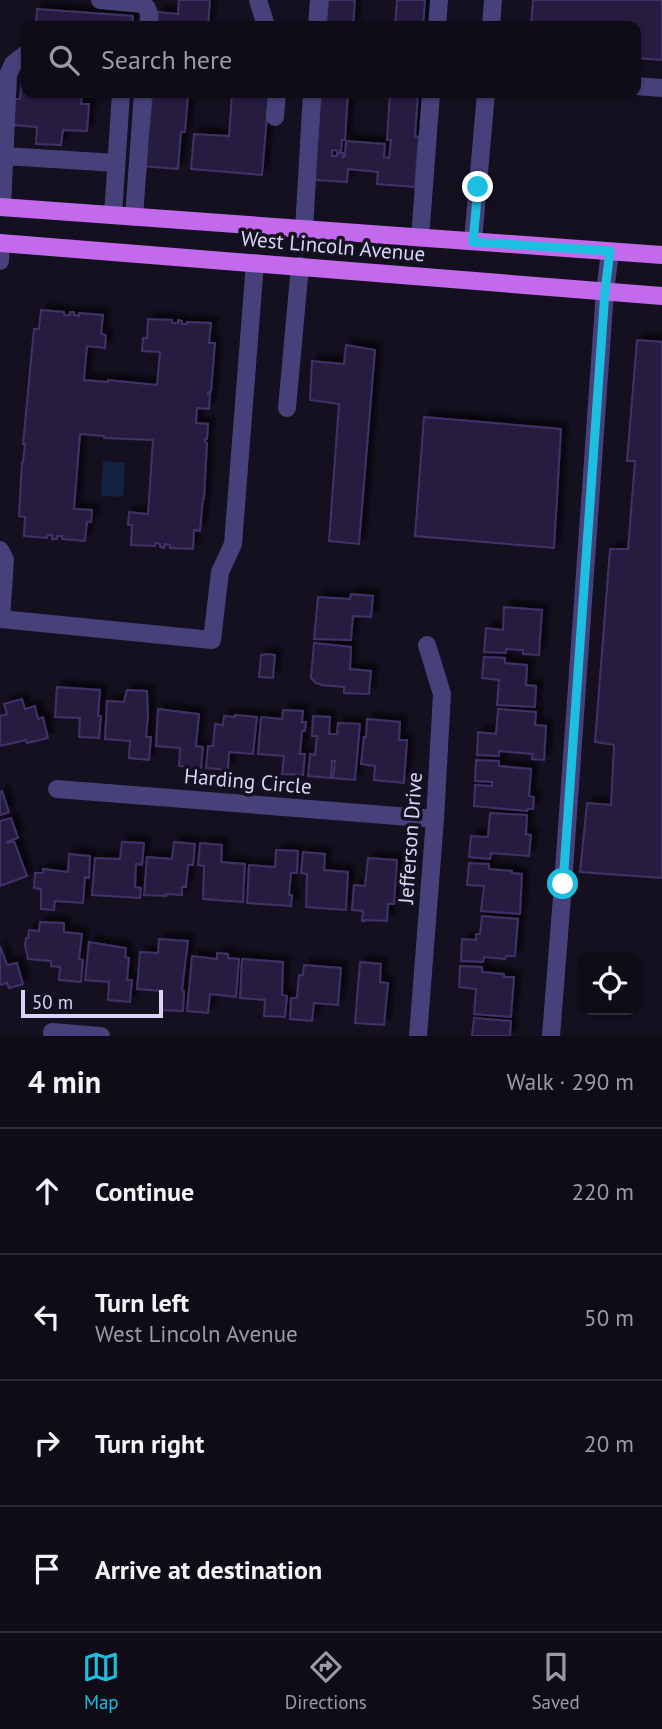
<!DOCTYPE html>
<html lang="en">
<head>
<meta charset="utf-8">
<style>
	body { margin:0; font-family:"PT Sans",sans-serif; background:#181521; color:#f1f3f6 }
	.controls { position:absolute; right:21px; bottom:21px; display:grid; overflow:hidden; border-radius:14px; box-shadow:0 2px 5px #0004 }
	.controls button { width:63px; height:63px; display:grid; place-items:center; padding:0; border:0; border-bottom:2px solid #2f2c37; background:#0f0c18; color:#f1f3f6; font:35px sans-serif }
	.scale { position:absolute; left:21px; bottom:18px; width:142px; box-sizing:border-box; padding-left:7px; border:4px solid #dbd4fa; border-top:0; font-size:19px; line-height:24px; white-space:nowrap; color:#dbd4fa; -webkit-text-stroke:5px #141020; paint-order:stroke }
	.stop { position:absolute; width:21px; height:21px; margin:-16px; border:5px solid #1cbfdf; border-radius:50%; background:#fff }
	.stop.end { background:#1cbfdf; border-color:#fff; box-shadow:0 2px 7px #0008 }
	.list { margin:0; padding:0; list-style:none }
	h2 { display:flex; justify-content:space-between; align-items:center; height:91px; margin:0; padding:0 28px; font-size:30px }
	h2 small { font-size:23px; font-weight:400; color:#9b9ba2 }
	.list li { display:grid; grid-template-columns:46px 1fr auto; gap:21px; align-items:center; box-sizing:border-box; height:126px; padding:0 28px; border-top:2px solid #2f2c37 }
	.list b { display:block; font-size:26px; white-space:nowrap }
	.list p { margin:0; font-size:23px; white-space:nowrap; color:#9b9ba2 }
	.list em { font-size:23px; font-style:normal; color:#9b9ba2 }
	.icon { flex:none; width:38px; height:38px; fill:none; stroke:currentColor; stroke-width:2; stroke-linecap:round; stroke-linejoin:round }
	.map { position:relative; flex:none; width:662px; height:1036px; overflow:hidden }
	.search { position:absolute; background:#0f0c18; box-shadow:0 2px 5px #0004; left:21px; right:21px; top:21px; height:77px; display:flex; align-items:center; gap:18px; box-sizing:border-box; padding:0 24px; border-radius:14px; color:#9b9ba2; font-size:26px }
	.sheet { height:595px; background:#0f0c18 }
	nav { display:flex; justify-content:space-around; align-items:center; box-sizing:border-box; height:98px; border-top:2px solid #2f2c37; background:#0f0c18; font-size:19px; color:#9b9ba2 }
	nav a { display:grid; justify-items:center; gap:4px }
	nav .on { color:#1cbfdf }
	.map>svg:first-child { display:block }
	.water { fill:#132241 }
	.building { fill:#271e3f; stroke:#413368; stroke-width:2; filter:url(#shadow) }
	.lines { fill:none; stroke-linecap:round; stroke-linejoin:round }
	.minor { stroke:#46417a; stroke-width:18 }
	.major { stroke:#c369ec; stroke-width:18 }
	.route { stroke:#1cbfdf; stroke-width:9 }
	.labels { text-anchor:middle; dominant-baseline:central; stroke-width:7; stroke-linejoin:round; paint-order:stroke }
	.street-label { font-size:21px; fill:#dbd4fa; stroke:#141020 }
</style>
</head>
<body>
<div class="map">
<svg width="662" height="1036" viewBox="0 0 662 1036">
	<defs>
		<filter id="shadow"><feDropShadow dx="6" dy="-6" stdDeviation="2" flood-color="#0009"/></filter>
	</defs>
	<rect width="100%" height="100%" fill="#141020"/>
	<path class="water" d="M103 461 125 463 123 497 101 496Z"/>
	<path class="building" d="M179 0H210L208 26H157L158 12 178 14Z
		M328 0H355L353 26H326Z
		M397 0H425L423 26H395Z
		M533 0H662V60L636 58V26H531Z
		M37 9 133 16 132 26H36Z
		M23 71H26V93H82L81 104H89L87 131 63 130 61 145 36 144 37 127 12 125 14 99H20Z
		M148 93H184V95H188L185 132H181L178 169 142 166 145 128H149L152 94H148Z
		M232 93H269L262 175 191 169 194 134 229 136Z
		M321 93H348L345 140H342L341 151 332 150V156H337V153H343V157L345 156 346 141 385 144 384 157 389 158 391 140H387L390 93H418L415 136 419 137 415 187 377 184 378 172 348 169 347 182 314 180Z
		M41 310 64 312V315H70V312H74V315L79 316V313L103 315 101 334 106 335 105 348 87 346 84 380 108 382V380L157 385 160 352 142 351 143 338H147L148 319 172 320V323H178V320L182 321V324H187V322L211 323 209 343H215L211 392H208V394H210L209 409 197 408 196 423 208 424 207 439H205V442L207 443 204 499H203L200 531 194 530 193 549 170 548V545L165 544 164 548 160 547V544L155 543V546L131 545 132 525H128L129 512 148 514 153 440 104 438V436L80 434 74 509 92 510 91 522H87L85 541 62 539V536H57V539H52V535H48L47 538 24 536 25 517 19 516 22 462H23L25 444H23L34 329H39Z
		M637 340 662 342V878L580 872 587 803 611 805 614 745 595 742 610 549H628L635 461H627Z
		M346 345 375 350 359 544 329 541 339 404 310 400 312 361 344 364Z
		M424 417 561 429 554 548 415 536Z
		M351 594 373 596 371 617 353 616 351 640 314 639 318 597 350 599Z
		M504 607 542 610 539 655 523 654V650L506 649V653L484 652 486 628 503 630Z
		M314 643 351 647 350 669 371 671 369 694 344 693V687L321 685V684L316 683 311 678Z
		M268 654 275 655 273 678 259 677 261 655Z
		M484 657 505 658V663L527 665 526 685 536 686 535 707 497 705 499 680 482 678Z
		M57 687 100 690 98 716H101L99 738 79 737 80 718 55 717Z
		M127 690 147 691 148 714 146 737H151L149 760 129 758 130 741 105 739 107 701 124 702Z
		M22 699 25 709 35 706 38 719 43 717 48 738 27 743 26 740 0 746V716L7 714 4 704Z
		M158 709 199 714 196 746 203 747 201 768 179 766 180 748 156 746Z
		M498 709 536 712 535 725 546 726 544 760 532 759 533 754 499 751V756L477 755 478 732 496 734Z
		M283 710 303 711 302 722H306L305 731H302L300 754H305L303 775 282 774 284 756 258 754 261 717 282 719Z
		M235 715 257 717 253 754 229 752 228 770 206 768 208 746H213L215 724 223 725 224 716 235 717Z
		M313 716 330 717 329 734H337L338 723 360 724 355 780 333 778 335 761H332L331 778 308 776 310 754 315 755 317 736H312Z
		M367 719 400 722 399 740H407L404 783 374 780 375 766 361 764 364 737H366Z
		M476 760 499 761V766L531 769 529 796 534 797 533 809H528L527 811 474 806 475 785 492 786V782L475 781Z
		M2 791 9 812 0 815V792Z
		M490 813 527 815 526 834 531 835 529 856 491 853 490 859 469 857 471 836 488 837Z
		M11 818 18 838 7 842 8 843 14 841 27 876 0 886V821Z
		M122 842 144 843 142 865 136 864 135 887 141 888 140 898 92 895 95 858 120 859Z
		M174 842 195 844 193 865H188L186 887H182V895L166 894V896L144 895 147 857 172 859Z
		M200 843 222 845 221 862 245 864 243 902 203 899 204 866 198 865Z
		M276 850 298 851 297 873H291L289 895H292L291 906 247 903 249 865 275 867Z
		M303 852 325 854 324 870 348 872 346 910 306 907 307 874 301 873Z
		M69 854 90 856 89 878 85 877 83 903 55 901 54 910 41 909V889L34 888 35 873H43V869L68 872Z
		M368 858 397 860 394 904H388L387 921 365 920V921H362L363 911 352 910 354 885 365 886Z
		M469 863 489 864V869L512 871V873L522 874 520 914 481 911 484 886 467 885Z
		M482 916 518 919 515 956H506L505 959 484 957 483 962 461 961 462 939 476 940V934H480Z
		M40 922 64 923V932L82 934 79 959 83 960 81 982 59 980 60 967 51 966V961L28 959 25 945 26 938H28L29 930 39 931Z
		M159 939 188 941 182 990 184 991 183 1011 160 1010 161 991 137 989 140 952 158 953Z
		M89 942 126 948 125 957 129 958 127 980H132L130 1002 108 1000 109 982 85 980Z
		M0 946 7 965 17 963 23 984 9 988 7 983 0 985Z
		M217 953 228 954V958L239 959 236 997 210 994 208 1013 187 1011 192 956 217 959Z
		M242 959 283 962 282 995 287 996 285 1017 264 1016 265 1000 240 998Z
		M360 962 381 964 380 982 388 983 384 1025 355 1023Z
		M304 965 341 968 338 1005 314 1003 312 1021 290 1019 291 998H297L299 975H303Z
		M460 966 482 967V972L504 974V977H514L511 1017 474 1014 476 989 459 987Z
		M474 1018 511 1021 510 1036H472Z"/>
	<g class="lines">
		<path class="minor" d="M100 0 143 4C151 11 149 17 148 26
			M258 0 266 26
			M317 26 319 0
			M437 26 439 0
			M491 26 493 0
			M636 86 662 88
			M275 117 277 93
			M5 156 116 163
			M2 207 8 75 13 64 26 54
			M113 215 121 93
			M134 217 143 93
			M304 229 312 93
			M420 238 431 93
			M473 241 486 93
			M0 261 1 243
			M287 408 300 266
			M0 550 5 560 1 619 212 640 220 572 233 544 255 263
			M57 789 435 819
			M52 1032 101 1036
			M418 1036 435 819 442 694 427 645
			M551 1036 563 884 605 291 610 252"/>
		<path class="major" d="M0 207 662 255
			M0 243 662 296"/>
	</g>
	<g class="lines">
		<path class="route" d="M478 187 473 242 610 251 605 291 563 884"/>
	</g>
	<g class="labels">
		<g class="street-label">
			<text transform="translate(333 246) rotate(5)">West Lincoln Avenue</text>
			<text transform="translate(248 781) rotate(5)">Harding Circle</text>
			<text transform="translate(410 838) rotate(-86)">Jefferson Drive</text>
		</g>
	</g>
</svg>
<div class="controls">
<button><svg class="icon" aria-label="locate" viewBox="0 0 24 24"><circle cx="12" cy="12" r="6"/><path d="M12 2v4M12 18v4M2 12h4M18 12h4"/></svg></button>
</div>
<div class="scale">50 m</div>
<div class="stop" style="left:563px;top:884px"></div>
<div class="stop end" style="left:478px;top:187px"></div>
<div class="search"><svg class="icon" aria-label="search" viewBox="0 0 24 24"><circle cx="10" cy="10" r="6"/><path d="M15 15l6 6"/></svg>Search here</div>
</div>
<section class="sheet">
<h2>4 min<small>Walk · 290 m</small></h2>
<ul class="list">
<li><svg class="icon" aria-label="ahead" viewBox="0 0 24 24"><path d="M12 20V5M6 11l6-6 6 6"/></svg><div><b>Continue</b></div><em>220 m</em></li>
<li><svg class="icon" aria-label="left" viewBox="0 0 24 24"><path d="M17 20v-9H6M10 6l-5 5 5 5"/></svg><div><b>Turn left</b><p>West Lincoln Avenue</p></div><em>50 m</em></li>
<li><svg class="icon" aria-label="right" viewBox="0 0 24 24"><path d="M7 20v-9h11M14 6l5 5-5 5"/></svg><div><b>Turn right</b></div><em>20 m</em></li>
<li><svg class="icon" aria-label="arrive" viewBox="0 0 24 24"><path d="M6 21V4h12l-3 4 3 4H6"/></svg><div><b>Arrive at destination</b></div></li>
</ul>
</section>
<nav>
<a class="on"><svg class="icon" aria-label="map" viewBox="0 0 24 24"><path d="M3 6l6-2 6 2 6-2v14l-6 2-6-2-6 2zM9 4v14M15 6v14"/></svg>Map</a>
<a><svg class="icon" aria-label="directions" viewBox="0 0 24 24"><path d="M12 3l9 9-9 9-9-9zM9 14v-3h6M13 9l2 2-2 2"/></svg>Directions</a>
<a><svg class="icon" aria-label="saved" viewBox="0 0 24 24"><path d="M7 4h10v16l-5-4-5 4z"/></svg>Saved</a>
</nav>
</body>
</html>
